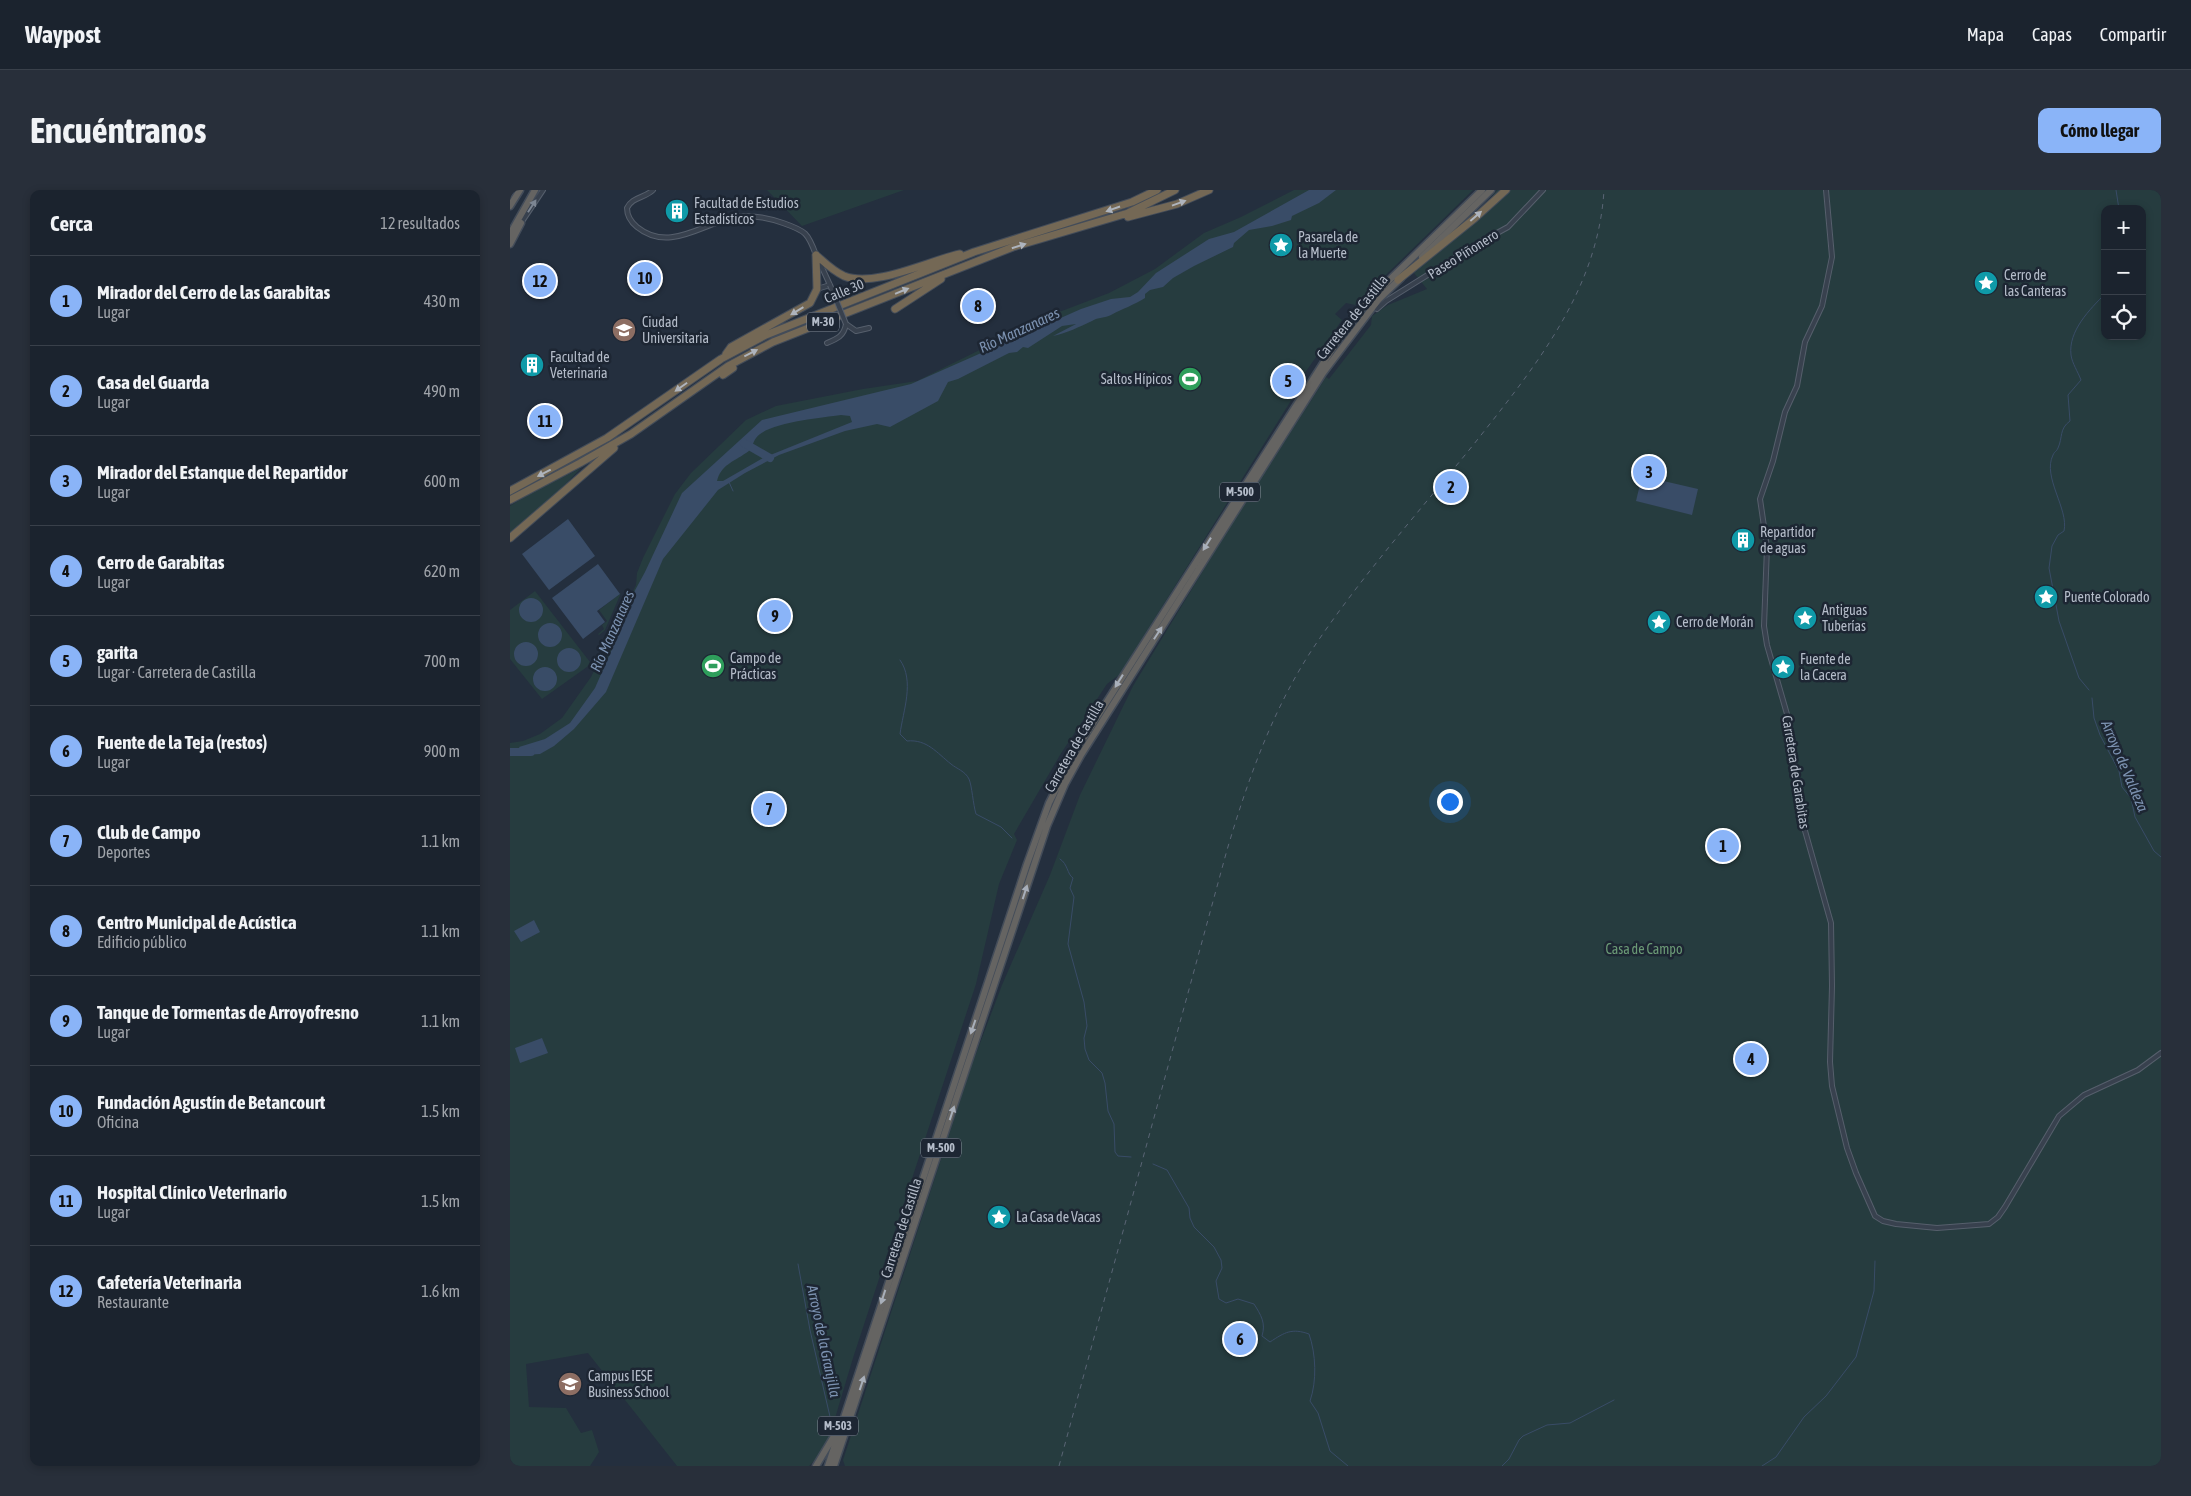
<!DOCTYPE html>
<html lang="es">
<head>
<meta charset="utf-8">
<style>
	body { margin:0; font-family:"Asap Condensed",sans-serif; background:#282f3a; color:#f1f3f6 }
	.controls { position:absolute; right:15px; top:15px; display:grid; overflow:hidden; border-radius:10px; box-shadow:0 2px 8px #0003 }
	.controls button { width:45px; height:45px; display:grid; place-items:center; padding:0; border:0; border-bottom:1px solid #39404a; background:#1b232e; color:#f1f3f6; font:25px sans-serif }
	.you { position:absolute; left:939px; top:611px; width:18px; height:18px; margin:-12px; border:4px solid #fff; border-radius:50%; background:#1a73e8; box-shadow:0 0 0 8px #1a73e833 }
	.badge { display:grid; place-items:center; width:32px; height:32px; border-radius:50%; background:#8ab4f8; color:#111; font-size:16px; font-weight:700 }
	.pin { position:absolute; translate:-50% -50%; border:2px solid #fff; box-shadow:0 1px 5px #0006 }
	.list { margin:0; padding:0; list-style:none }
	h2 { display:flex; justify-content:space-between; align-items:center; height:65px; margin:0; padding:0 20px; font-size:21px }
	h2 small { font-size:16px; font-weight:400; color:#a0a4aa }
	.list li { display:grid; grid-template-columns:32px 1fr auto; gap:15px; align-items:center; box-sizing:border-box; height:90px; padding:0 20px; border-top:1px solid #39404a }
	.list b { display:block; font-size:19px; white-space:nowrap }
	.list p { margin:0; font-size:16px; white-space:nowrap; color:#a0a4aa }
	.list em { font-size:16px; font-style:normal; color:#a0a4aa }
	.icon { flex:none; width:28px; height:28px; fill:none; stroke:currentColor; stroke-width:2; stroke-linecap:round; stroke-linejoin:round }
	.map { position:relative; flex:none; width:1651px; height:1276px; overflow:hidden; border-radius:10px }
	header { display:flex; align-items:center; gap:30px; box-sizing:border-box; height:70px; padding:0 25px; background:#1b232e; border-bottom:1px solid #39404a }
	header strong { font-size:24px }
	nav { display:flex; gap:28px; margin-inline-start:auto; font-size:18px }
	.intro { display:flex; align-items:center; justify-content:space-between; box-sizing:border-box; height:120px; padding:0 30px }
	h1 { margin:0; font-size:35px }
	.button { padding:12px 22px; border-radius:10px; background:#8ab4f8; color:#111; font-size:18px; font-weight:700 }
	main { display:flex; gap:30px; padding:0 30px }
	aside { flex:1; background:#1b232e; border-radius:10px; box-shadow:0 2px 8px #0003 }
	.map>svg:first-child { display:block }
	.green { fill:#263c3f; fill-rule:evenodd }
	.water { fill:#394c67; fill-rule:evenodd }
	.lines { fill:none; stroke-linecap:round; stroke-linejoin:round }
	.stream { stroke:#394c67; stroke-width:1 }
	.river { stroke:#394c67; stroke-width:8 }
	.minor-casing { stroke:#565f6c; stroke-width:6 }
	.trunk-casing { stroke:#434c59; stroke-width:9 }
	.motorway-casing { stroke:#434c59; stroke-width:9 }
	.minor { stroke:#38414e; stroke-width:4 }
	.trunk { stroke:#656462; stroke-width:6 }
	.motorway { stroke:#746855; stroke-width:7 }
	.rail { stroke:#5a6575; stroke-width:1; stroke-dasharray:5 5; stroke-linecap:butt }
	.minor-bridge-casing { stroke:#565f6c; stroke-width:6; stroke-linecap:butt }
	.minor-bridge { stroke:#38414e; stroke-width:4 }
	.oneway { fill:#aeb4bd }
	.oneway2 { fill:#7c8592 }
	.oneway3 { fill:#a8afba }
	.labels { text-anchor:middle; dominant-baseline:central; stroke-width:5; stroke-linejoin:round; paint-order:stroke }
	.shield { fill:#1d2633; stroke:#878f9c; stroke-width:1 }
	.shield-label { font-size:12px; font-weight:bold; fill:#b4bcc9 }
	.poi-label { font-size:14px; fill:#b4bcc9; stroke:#1d2633; text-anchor:start }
	.street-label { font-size:14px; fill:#b4bcc9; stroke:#1d2633 }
	.park-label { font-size:14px; fill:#6b9a76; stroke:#1d2633 }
	.water-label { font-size:15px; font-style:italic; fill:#7c92b1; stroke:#1d2633 }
</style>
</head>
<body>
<header>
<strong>Waypost</strong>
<nav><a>Mapa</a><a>Capas</a><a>Compartir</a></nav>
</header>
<div class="intro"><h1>Encuéntranos</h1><a class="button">Cómo llegar</a></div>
<main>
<aside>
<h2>Cerca<small>12 resultados</small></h2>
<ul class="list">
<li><span class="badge">1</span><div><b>Mirador del Cerro de las Garabitas</b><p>Lugar</p></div><em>430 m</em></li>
<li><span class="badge">2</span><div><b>Casa del Guarda</b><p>Lugar</p></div><em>490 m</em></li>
<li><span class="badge">3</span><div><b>Mirador del Estanque del Repartidor</b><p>Lugar</p></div><em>600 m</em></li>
<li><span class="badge">4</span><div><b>Cerro de Garabitas</b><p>Lugar</p></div><em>620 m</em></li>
<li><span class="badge">5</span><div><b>garita</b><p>Lugar · Carretera de Castilla</p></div><em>700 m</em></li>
<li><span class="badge">6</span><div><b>Fuente de la Teja (restos)</b><p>Lugar</p></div><em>900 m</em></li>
<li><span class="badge">7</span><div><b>Club de Campo</b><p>Deportes</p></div><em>1.1 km</em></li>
<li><span class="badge">8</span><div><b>Centro Municipal de Acústica</b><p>Edificio público</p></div><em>1.1 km</em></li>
<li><span class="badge">9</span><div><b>Tanque de Tormentas de Arroyofresno</b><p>Lugar</p></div><em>1.1 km</em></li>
<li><span class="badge">10</span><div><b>Fundación Agustín de Betancourt</b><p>Oficina</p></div><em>1.5 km</em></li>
<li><span class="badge">11</span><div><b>Hospital Clínico Veterinario</b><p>Lugar</p></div><em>1.5 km</em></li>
<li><span class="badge">12</span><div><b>Cafetería Veterinaria</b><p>Restaurante</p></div><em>1.6 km</em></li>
</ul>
</aside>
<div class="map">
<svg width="1651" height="1276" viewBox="0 0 1651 1276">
	<rect width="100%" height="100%" fill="#242f3e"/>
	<path class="green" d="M257 0H394L292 36Z
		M784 0H963L845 115 836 113 825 124 832 130 792 187 786 189 780 200 783 204 782 209 610 484 597 494 550 565 504 644 507 650 489 694 466 794 343 1168 320 1245 307 1268 299 1276H167L78 1163 16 1174 19 1217 56 1218 71 1243 82 1240 89 1262 80 1276H0V553L13 551 30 544 52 528 81 487 126 395 127 383 133 368 165 304 181 283 236 230 266 216 353 199 407 191 536 127 599 103 645 79 694 43 731 27Z
		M987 0H1651V1276H335L333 1270 461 877 492 795 540 685 570 605 623 496 719 338 816 187 819 189 861 135 862 126 878 115 917 99 904 83 982 16 978 11ZM1595 19H1632V146H1595Z
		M71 278 28 323 0 344V316L22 302Z
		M25 401 80 472 77 477 32 509 0 469V420Z
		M111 403 95 440 89 445 88 444 94 439 92 435 97 431 89 420Z"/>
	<path class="water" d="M799 0H826L809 13 782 26 781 30 762 36 739 40 724 53 723 57 684 76 663 88 653 97 640 100 635 104V108C624 115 612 119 601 125 595 128 588 127 582 131 569 137 557 143 543 146L566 134 552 136 518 158 513 157 507 162 499 163 448 189 438 192 428 211 380 237 367 234 335 241 269 265 235 283 208 300 153 369 96 502 64 539 44 556 30 564 13 565 9 557 35 549 60 533 85 498 102 459 111 426 135 382 172 303 252 230 401 194 571 119 601 109 620 107 628 102 646 83 699 49 724 42ZM331 225 340 226 342 232 253 268 213 291H207C211 275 223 272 236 263 243 259 242 253 246 248 258 232 311 228 331 225Z
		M1132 286 1188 299 1182 325 1126 311Z
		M58 329 85 366 39 400 12 364Z
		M88 374 110 404 87 421 95 432 73 449 42 408Z
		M9 420a12 12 0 1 1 24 0a12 12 0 1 1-24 0Z
		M28 445a12 12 0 1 1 24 0a12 12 0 1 1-24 0Z
		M4 464a12 12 0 1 1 24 0a12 12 0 1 1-24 0Z
		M47 470a12 12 0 1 1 24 0a12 12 0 1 1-24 0Z
		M23 489a12 12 0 1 1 24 0a12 12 0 1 1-24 0Z
		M24 730 30 742 11 752 4 741Z
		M32 848 38 863 10 873 5 858Z"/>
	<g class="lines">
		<path class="stream" d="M1606 0 1609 19
			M219 292 223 301
			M390 470C405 491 393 521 390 544L397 551C417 549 427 563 441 574 447 579 455 581 459 589 462 596 463 614 466 624L491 637 502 648
			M1579 500 1569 488 1549 431 1539 378 1542 356 1548 345 1554 341C1559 319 1532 287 1543 265 1546 259 1545 264 1548 258 1553 247 1549 239 1560 231L1558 205 1571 190C1568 182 1562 173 1561 165 1558 141 1580 119 1595 104
			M1582 508 1584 528 1590 545 1609 581 1612 597 1621 608 1625 627 1644 661 1651 667
			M550 669C558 674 557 684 563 688L560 698 564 707 558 754 574 812 577 836 574 848 575 859 579 870 592 883 595 893 598 921 604 934 605 962 608 966 621 967
			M643 974 657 980 679 1018 680 1028 684 1037 704 1057 711 1070 712 1078 706 1091 709 1109 716 1113 728 1109 744 1114C751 1125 756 1133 752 1146L760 1152C775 1142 782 1138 799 1144 806 1164 807 1191 800 1211L808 1223 820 1261 838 1276
			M288 1074 300 1140 321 1231
			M992 1276 999 1269 1009 1250 1013 1246 1037 1235 1060 1233 1104 1210
			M1252 1276 1266 1267 1294 1227 1316 1206 1346 1167 1364 1101 1365 1071"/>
		<path class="river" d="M234 253 260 268
			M0 562H21"/>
		<g class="minor-casing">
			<path id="minor" d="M143 0C135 8 122 7 117 18 117 26 121 32 127 37 158 62 189 36 221 28 238 24 256 27 273 33 296 41 298 43 306 65
				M1316 0 1322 67 1312 116 1295 152 1287 196 1275 222 1263 271 1250 309 1257 357 1254 436 1257 455 1279 531 1290 623 1321 733 1322 796 1320 872 1322 896 1337 958 1346 983 1365 1026 1373 1031 1386 1034 1427 1038 1479 1034 1488 1027 1495 1017 1549 926 1574 905 1628 880 1651 863
				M11 33 33 0
				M307 99 320 95 309 71
				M867 119 876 111 967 54 998 37 1033 0
				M336 134 346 141 359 138
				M317 153C327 149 334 146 336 134"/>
		</g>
		<g class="trunk-casing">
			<path id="trunk" d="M0 16 10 0
				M0 44 25 0
				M0 54 11 33
				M912 67 981 0
				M306 1276 324 1246
				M318 1276 517 674 539 613 566 560 837 136 864 105 972 0
				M324 1276 537 636 555 594 571 565 813 183 869 109 891 88"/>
		</g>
		<g class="motorway-casing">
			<path id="motorway" d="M618 27 667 14 699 0
				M306 65C315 73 323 81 334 86 364 98 418 71 450 64
				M888 90 965 28 996 0
				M385 119 431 89
				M216 164 221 157 300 113 307 99 306 65
				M213 185 223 178
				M0 301 97 248 211 169 256 145 464 62 622 12 647 0
				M0 310 70 273 121 244 218 176 263 152 503 57 618 23 665 0
				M0 348 104 258"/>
		</g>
		<use href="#minor" class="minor"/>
		<use href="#trunk" class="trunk"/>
		<use href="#motorway" class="motorway"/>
		<path class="rail" d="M549 1276 717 660C739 586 765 512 810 448 857 380 912 318 964 254 1024 178 1088 101 1094 0"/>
		<g class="minor-bridge-casing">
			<path id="minor-bridge" d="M320 95 336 134"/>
		</g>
		<use href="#minor-bridge" class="minor-bridge"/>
	</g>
	<defs><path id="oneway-solid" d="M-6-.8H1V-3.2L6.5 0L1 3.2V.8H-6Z" transform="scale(1.25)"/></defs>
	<g class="oneway">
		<use href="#oneway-solid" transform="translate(669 13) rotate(-20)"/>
		<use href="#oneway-solid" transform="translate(603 19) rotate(161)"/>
		<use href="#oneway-solid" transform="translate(966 26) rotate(-41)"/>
		<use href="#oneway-solid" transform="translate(509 56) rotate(-17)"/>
		<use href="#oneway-solid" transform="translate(392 101) rotate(-22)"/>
		<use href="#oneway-solid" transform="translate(287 121) rotate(149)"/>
		<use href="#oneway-solid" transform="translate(241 163) rotate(-27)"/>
		<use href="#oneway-solid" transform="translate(171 197) rotate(145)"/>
		<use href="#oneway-solid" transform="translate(34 283) rotate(153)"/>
	</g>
	<use class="oneway2" href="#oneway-solid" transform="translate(22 16) rotate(-57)"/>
	<g class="oneway3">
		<use href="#oneway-solid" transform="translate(697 354) rotate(122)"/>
		<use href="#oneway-solid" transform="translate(648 443) rotate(-57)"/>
		<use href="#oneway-solid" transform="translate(609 491) rotate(122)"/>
		<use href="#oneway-solid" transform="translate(515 702) rotate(-72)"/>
		<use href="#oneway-solid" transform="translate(463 837) rotate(109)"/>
		<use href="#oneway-solid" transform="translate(442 923) rotate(-72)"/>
		<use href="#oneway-solid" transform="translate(373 1107) rotate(108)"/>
		<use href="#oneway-solid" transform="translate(352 1193) rotate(-72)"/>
	</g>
	<defs>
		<g id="building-disc" transform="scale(1.25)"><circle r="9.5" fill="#0f9aa8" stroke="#1d2633"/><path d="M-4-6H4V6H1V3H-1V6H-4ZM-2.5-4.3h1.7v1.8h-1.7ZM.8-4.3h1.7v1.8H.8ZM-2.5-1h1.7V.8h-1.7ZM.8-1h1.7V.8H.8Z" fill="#fff"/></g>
		<g id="sight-disc" transform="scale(1.25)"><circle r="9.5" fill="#0f9aa8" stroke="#1d2633"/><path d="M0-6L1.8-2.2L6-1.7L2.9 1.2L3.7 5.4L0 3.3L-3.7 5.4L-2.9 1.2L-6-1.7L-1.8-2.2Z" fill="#fff"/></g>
		<g id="university-disc" transform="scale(1.25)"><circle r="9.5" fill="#8d6e63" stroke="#1d2633"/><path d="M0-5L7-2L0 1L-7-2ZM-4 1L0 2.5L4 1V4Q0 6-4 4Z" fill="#fff"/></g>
		<g id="stadium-disc" transform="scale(1.25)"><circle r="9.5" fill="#2e9e5b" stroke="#1d2633"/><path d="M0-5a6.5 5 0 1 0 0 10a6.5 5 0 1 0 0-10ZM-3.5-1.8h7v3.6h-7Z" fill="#fff"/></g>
	</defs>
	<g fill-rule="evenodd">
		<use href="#building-disc" x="167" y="21"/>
		<use href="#sight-disc" x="771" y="55"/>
		<use href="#sight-disc" x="1476" y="93"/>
		<use href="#university-disc" x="114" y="140"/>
		<use href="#building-disc" x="22" y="175"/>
		<use href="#stadium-disc" x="680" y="189"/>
		<use href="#building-disc" x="1233" y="350"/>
		<use href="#sight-disc" x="1536" y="407"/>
		<use href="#sight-disc" x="1295" y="428"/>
		<use href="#sight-disc" x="1149" y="432"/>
		<use href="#stadium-disc" x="203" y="476"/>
		<use href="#sight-disc" x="1273" y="477"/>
		<use href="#sight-disc" x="489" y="1027"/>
		<use href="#university-disc" x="60" y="1194"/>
	</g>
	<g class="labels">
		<g class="shield">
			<rect x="297" y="122.5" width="32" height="19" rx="4"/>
			<rect x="710" y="292.5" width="40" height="19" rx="4"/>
			<rect x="411" y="948.5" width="40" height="19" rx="4"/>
			<rect x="308" y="1226.5" width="40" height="19" rx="4"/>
		</g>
		<g class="shield-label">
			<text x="313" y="132">M-30</text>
			<text x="730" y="302">M-500</text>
			<text x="431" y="958">M-500</text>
			<text x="328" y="1236">M-503</text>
		</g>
		<g class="poi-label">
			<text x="184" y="13">Facultad de Estudios<tspan x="184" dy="16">Estadísticos</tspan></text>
			<text x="788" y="47">Pasarela de<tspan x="788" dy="16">la Muerte</tspan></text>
			<text x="1494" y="85">Cerro de<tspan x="1494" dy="16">las Canteras</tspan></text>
			<text x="132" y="132">Ciudad<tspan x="132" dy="16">Universitaria</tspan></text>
			<text x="40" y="167">Facultad de<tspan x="40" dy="16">Veterinaria</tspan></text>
			<text x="662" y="189" text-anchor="end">Saltos Hípicos</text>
			<text x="1250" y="342">Repartidor<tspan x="1250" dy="16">de aguas</tspan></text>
			<text x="1554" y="407">Puente Colorado</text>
			<text x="1312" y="420">Antiguas<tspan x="1312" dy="16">Tuberías</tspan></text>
			<text x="1166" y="432">Cerro de Morán</text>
			<text x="220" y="468">Campo de<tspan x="220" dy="16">Prácticas</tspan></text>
			<text x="1290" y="469">Fuente de<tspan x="1290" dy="16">la Cacera</tspan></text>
			<text x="506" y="1027">La Casa de Vacas</text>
			<text x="78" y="1186">Campus IESE<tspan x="78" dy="16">Business School</tspan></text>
		</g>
		<g class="street-label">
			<text transform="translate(953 64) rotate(-32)">Paseo Piñonero</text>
			<text transform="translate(334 101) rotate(-22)">Calle 30</text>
			<text transform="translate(842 127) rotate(-51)">Carretera de Castilla</text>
			<text transform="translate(564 556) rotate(-60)">Carretera de Castilla</text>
			<text transform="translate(1286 582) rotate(81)">Carretera de Garabitas</text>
			<text transform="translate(391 1038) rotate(-72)">Carretera de Castilla</text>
		</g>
		<g class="park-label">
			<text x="1134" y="759">Casa de Campo</text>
		</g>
		<g class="water-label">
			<text transform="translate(509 140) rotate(-25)">Río Manzanares</text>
			<text transform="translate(102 441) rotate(-66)">Río Manzanares</text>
			<text transform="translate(1615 576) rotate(67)">Arroyo de Valdeza</text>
			<text transform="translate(314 1151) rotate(78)">Arroyo de la Granjilla</text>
		</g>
	</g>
</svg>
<div class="controls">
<button>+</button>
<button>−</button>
<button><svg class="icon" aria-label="locate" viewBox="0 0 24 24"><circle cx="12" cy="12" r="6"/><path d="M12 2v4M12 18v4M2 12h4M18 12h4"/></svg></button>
</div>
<div class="you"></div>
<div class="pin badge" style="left:1213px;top:656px">1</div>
<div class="pin badge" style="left:941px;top:297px">2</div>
<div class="pin badge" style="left:1139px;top:282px">3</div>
<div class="pin badge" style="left:1241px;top:869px">4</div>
<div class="pin badge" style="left:778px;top:191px">5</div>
<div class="pin badge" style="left:730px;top:1149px">6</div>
<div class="pin badge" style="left:259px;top:619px">7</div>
<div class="pin badge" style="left:468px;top:116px">8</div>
<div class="pin badge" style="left:265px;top:426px">9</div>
<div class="pin badge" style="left:135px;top:88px">10</div>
<div class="pin badge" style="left:35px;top:231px">11</div>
<div class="pin badge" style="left:30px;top:91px">12</div>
</div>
</main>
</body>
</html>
